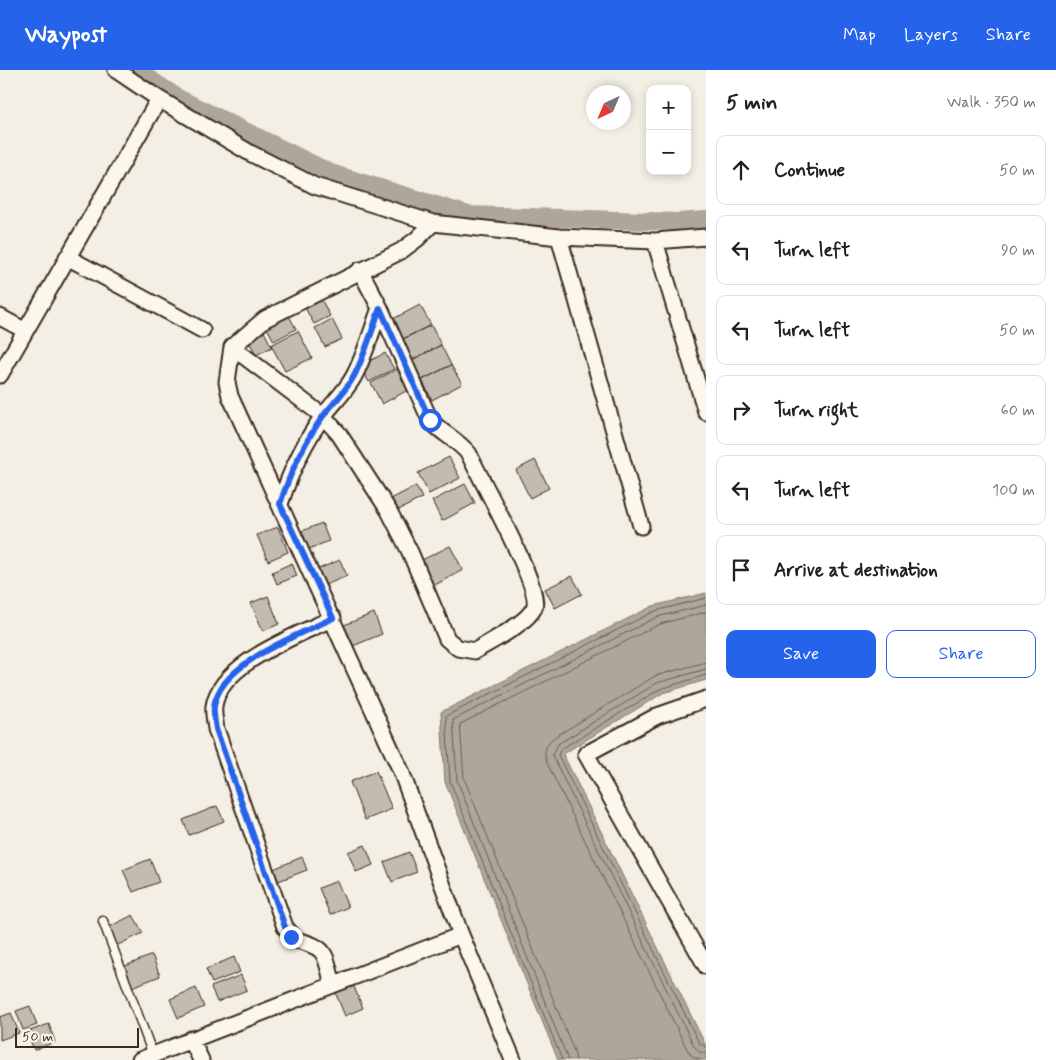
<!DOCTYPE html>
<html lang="en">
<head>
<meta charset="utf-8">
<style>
	body { margin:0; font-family:Mynerve,sans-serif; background:#f6f6f6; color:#202124 }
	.controls { position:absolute; right:15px; top:15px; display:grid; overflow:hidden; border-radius:10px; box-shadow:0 2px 8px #0003 }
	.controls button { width:45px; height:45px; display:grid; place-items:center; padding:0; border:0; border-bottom:1px solid #e0e0e0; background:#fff; color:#202124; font:25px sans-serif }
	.compass { position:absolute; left:586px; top:15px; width:45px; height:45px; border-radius:50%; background:#fff; box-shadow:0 2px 8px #0003; rotate:224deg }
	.scale { position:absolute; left:15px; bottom:12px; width:124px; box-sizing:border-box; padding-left:5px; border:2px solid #3b2a1e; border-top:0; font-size:14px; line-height:18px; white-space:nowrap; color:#3b2a1e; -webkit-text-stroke:4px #fbf7ec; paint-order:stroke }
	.stop { position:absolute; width:15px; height:15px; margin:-11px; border:4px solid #2563eb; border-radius:50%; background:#fff }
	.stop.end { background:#2563eb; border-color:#fff; box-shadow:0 1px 5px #0008 }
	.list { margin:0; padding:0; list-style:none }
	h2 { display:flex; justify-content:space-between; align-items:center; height:65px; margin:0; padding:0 20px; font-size:21px }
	h2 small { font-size:16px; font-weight:400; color:#757577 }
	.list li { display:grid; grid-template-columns:32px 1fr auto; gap:15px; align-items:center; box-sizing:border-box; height:70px; margin:0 10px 10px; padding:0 10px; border:1px solid #e0e0e0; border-radius:10px }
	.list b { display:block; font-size:19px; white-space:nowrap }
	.list em { font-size:16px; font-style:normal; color:#757577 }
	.actions { display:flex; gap:10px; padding:15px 20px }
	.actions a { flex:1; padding:11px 0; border:1px solid #2563eb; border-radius:10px; text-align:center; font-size:18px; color:#2563eb }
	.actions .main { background:#2563eb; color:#fff }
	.icon { flex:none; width:28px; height:28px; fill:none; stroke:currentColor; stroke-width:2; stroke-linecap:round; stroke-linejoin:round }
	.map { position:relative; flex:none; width:706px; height:990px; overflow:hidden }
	header { display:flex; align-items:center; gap:30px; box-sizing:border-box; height:70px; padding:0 25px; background:#2563eb; color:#fff }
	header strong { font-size:24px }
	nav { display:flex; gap:28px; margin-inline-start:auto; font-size:18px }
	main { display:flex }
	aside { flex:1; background:#fff }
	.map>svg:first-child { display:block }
	.water { fill:#afa69a; stroke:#817468 }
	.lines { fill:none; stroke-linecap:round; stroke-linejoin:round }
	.shore { stroke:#695c50; stroke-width:1 }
	.canal { stroke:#afa69a; stroke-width:18 }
	.building { fill:#c3bbb0; stroke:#3b2a1e }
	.lane-casing { stroke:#3b2a1e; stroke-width:11 }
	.street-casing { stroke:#3b2a1e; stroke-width:19 }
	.lane { stroke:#fbf7ec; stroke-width:8 }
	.street { stroke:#fbf7ec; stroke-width:15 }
	.route { stroke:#2563eb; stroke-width:6 }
</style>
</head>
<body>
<header>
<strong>Waypost</strong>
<nav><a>Map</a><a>Layers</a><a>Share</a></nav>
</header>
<main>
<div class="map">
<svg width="706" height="990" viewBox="0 0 706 990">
	<rect width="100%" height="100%" fill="#f3efe4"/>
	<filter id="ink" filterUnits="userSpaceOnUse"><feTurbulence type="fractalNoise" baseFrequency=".02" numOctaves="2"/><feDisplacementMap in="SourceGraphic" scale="10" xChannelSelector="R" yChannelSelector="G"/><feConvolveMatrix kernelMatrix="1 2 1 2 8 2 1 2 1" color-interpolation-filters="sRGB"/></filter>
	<g filter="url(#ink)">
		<path class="water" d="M706 523V610L663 623 563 684 706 976V990H558L445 712 441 642 653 536Z"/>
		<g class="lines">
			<path class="shore" d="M706 599 657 613 558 674 552 685 694 976 699 982 706 983
				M706 605 660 619 561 679 558 685 699 973 706 977
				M562 990 450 711 446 646 655 541 706 528
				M568 990 457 710 453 650 657 547 706 535
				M576 990 574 981 464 708 460 654 660 554 706 542
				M701 990 692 986 687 979 547 693C543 683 545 675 553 668L655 606 706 592"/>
			<path class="canal" d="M136 0 178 28 331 103 469 145 677 152 706 150"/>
		</g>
		<path class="building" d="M320 227 330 246 314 254 304 236Z
			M420 235 431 255 401 270 391 250Z
			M287 242 296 259 274 271 265 254Z
			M332 249 342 269 325 277 315 258Z
			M431 255 441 275 412 290 401 270Z
			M261 256 272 277 256 285 245 264Z
			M298 261 312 288 285 301 271 275Z
			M441 275 451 295 422 310 412 290Z
			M385 283 394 299 369 312 360 296Z
			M451 295 462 314 432 330 422 310Z
			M397 299 408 320 382 334 371 313Z
			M449 387 460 408 429 424 418 403Z
			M535 390 549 418 530 428 516 400Z
			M465 414 475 433 442 451 432 431Z
			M416 416 422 428 395 442 389 430Z
			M322 453 329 471 309 479 302 461Z
			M278 457 288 482 268 491 257 465Z
			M450 476 463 500 433 516 420 491Z
			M340 490 347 506 323 516 316 500Z
			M292 493 297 506 277 514 272 502Z
			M572 506 582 524 555 538 545 519Z
			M268 526 279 554 263 561 251 533Z
			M374 543 382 564 353 576 344 555Z
			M376 701 392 739 365 750 350 712Z
			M217 736 224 751 189 765 183 750Z
			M365 775 373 795 356 802 348 782Z
			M409 782 417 802 392 812 384 792Z
			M302 787 307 800 276 812 271 800Z
			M150 789 159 812 133 822 123 800Z
			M337 811 348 837 330 845 319 818Z
			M133 845 143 863 116 876 107 858Z
			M152 885 160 906 132 917 123 897Z
			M234 887 240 902 212 913 206 899Z
			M241 905 247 920 217 932 211 917Z
			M351 910 363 938 345 946 333 917Z
			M196 918 204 937 178 948 170 929Z
			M30 936 37 955 23 960 16 941Z
			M11 943 19 963 0 970V947Z
			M49 954 55 972 34 980 27 962Z"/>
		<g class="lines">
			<g class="lane-casing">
				<path id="lane" d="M103 851 153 985"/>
			</g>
			<g class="street-casing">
				<path id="street" d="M116 0 159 29 250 83 315 116 433 153 559 167 655 171 706 167
					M433 153 417 169 401 181 265 249 232 277 227 312 230 326 401 701 461 865 513 990
					M559 167 641 456
					M655 171 706 342
					M67 187 202 260
					M0 247 24 260
					M232 277 323 346 339 364 389 441 410 482 447 569 458 578 475 581C491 571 526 554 534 538 543 519 480 409 469 384 458 370 441 363 430 350L380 238 360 200
					M0 305 159 29
					M280 434C290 403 304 372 324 345 334 332 346 321 354 306 365 285 372 260 380 238
					M333 548C299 565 220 593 214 636 213 643 215 652 216 659L285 857 296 870C329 878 324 884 333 914
					M706 629 657 646 586 684 706 896
					M191 969 201 990
					M140 990 461 865"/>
			</g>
			<use href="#lane" class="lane"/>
			<use href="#street" class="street"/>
		</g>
	</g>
	<g class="lines" filter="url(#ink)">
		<path class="route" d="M291 867 285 857 216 659C215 652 213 643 214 636 220 593 299 565 333 548L280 434C290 403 304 372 324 345 334 332 346 321 354 306 365 285 372 260 380 238L430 350"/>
	</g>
</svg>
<div class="controls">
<button>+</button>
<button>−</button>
</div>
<svg class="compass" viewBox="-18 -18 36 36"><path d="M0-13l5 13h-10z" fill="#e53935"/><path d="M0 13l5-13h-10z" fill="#757577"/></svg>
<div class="scale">50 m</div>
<div class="stop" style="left:430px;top:350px"></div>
<div class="stop end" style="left:291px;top:867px"></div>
</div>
<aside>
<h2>5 min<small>Walk · 350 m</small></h2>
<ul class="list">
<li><svg class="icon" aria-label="ahead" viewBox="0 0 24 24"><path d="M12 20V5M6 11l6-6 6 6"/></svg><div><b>Continue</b></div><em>50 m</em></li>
<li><svg class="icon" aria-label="left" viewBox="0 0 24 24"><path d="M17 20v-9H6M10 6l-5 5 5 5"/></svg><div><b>Turn left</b></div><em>90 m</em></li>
<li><svg class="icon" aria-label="left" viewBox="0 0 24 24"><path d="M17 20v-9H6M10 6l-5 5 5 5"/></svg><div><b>Turn left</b></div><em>50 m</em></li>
<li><svg class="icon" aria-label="right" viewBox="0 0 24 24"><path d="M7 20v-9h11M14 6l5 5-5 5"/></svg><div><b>Turn right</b></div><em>60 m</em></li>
<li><svg class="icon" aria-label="left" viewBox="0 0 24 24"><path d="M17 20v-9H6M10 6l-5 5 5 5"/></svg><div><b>Turn left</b></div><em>100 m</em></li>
<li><svg class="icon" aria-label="arrive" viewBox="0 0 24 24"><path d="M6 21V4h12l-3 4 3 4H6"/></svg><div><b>Arrive at destination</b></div></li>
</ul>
<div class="actions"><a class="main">Save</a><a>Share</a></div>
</aside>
</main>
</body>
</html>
